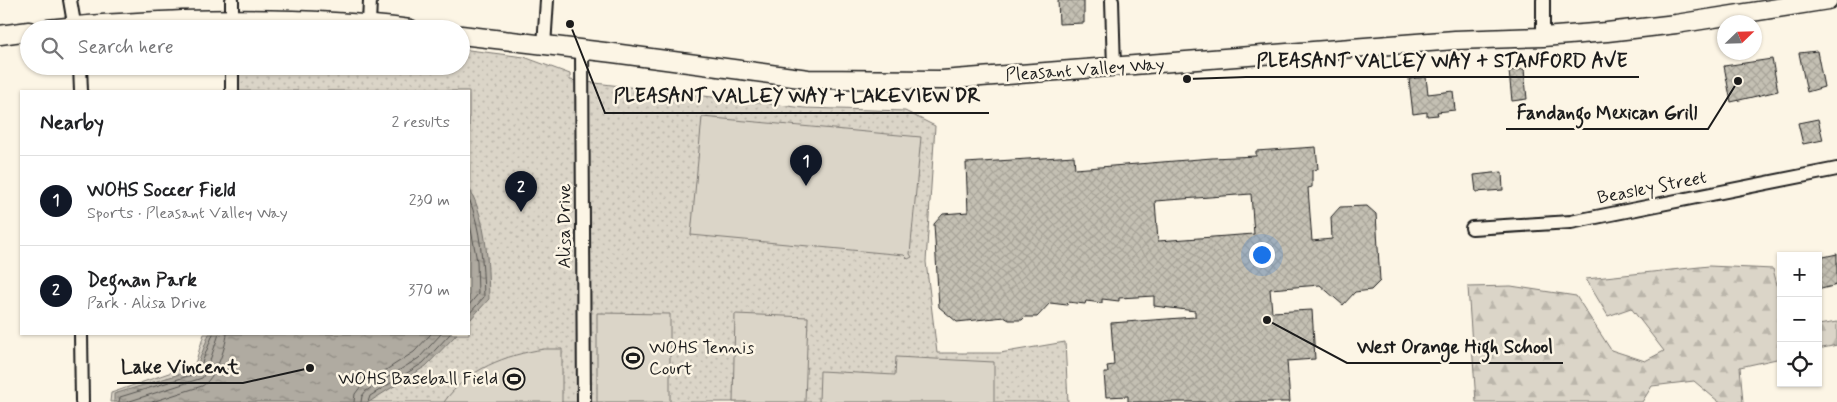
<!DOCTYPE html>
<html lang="en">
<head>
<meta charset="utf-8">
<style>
	body { margin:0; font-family:Mynerve,sans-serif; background:#f6f6f6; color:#202124 }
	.controls { position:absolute; right:15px; bottom:15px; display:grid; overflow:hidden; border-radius:0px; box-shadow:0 1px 4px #0004 }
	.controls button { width:45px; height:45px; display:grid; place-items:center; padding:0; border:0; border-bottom:1px solid #e0e0e0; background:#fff; color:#202124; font:25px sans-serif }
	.compass { position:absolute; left:1717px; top:15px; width:45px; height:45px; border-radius:50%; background:#fff; box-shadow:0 1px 4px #0004; rotate:67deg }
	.you { position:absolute; left:1261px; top:254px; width:18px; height:18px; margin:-12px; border:4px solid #fff; border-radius:50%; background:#1a73e8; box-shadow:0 0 0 8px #1a73e833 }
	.badge { display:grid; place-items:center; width:32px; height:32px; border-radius:50%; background:#111827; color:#fff; font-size:16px; font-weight:700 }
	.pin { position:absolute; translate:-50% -41px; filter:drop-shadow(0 1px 2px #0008) }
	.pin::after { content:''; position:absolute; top:26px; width:18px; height:15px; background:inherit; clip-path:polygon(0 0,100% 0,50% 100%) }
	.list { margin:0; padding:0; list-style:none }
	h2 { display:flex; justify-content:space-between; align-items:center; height:65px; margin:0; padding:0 20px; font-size:21px }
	h2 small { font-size:16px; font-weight:400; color:#757577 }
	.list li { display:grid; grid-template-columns:32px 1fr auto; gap:15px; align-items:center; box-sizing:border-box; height:90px; padding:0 20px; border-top:1px solid #e0e0e0 }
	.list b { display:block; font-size:19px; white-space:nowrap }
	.list p { margin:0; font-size:16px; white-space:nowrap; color:#757577 }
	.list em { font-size:16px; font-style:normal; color:#757577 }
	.icon { flex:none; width:28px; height:28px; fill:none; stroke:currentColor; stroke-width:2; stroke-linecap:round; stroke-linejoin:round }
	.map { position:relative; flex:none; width:1837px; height:402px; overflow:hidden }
	.search { position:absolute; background:#fff; box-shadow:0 1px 4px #0004; left:20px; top:20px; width:450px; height:55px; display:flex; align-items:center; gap:12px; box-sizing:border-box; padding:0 18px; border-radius:28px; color:#757577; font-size:19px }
	.panel { position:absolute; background:#fff; box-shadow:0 1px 4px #0004; left:20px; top:90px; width:450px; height:245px; border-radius:0px }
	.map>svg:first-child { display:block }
	.forest { fill:url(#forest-firs); stroke:#7c7872 }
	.park { fill:url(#park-dots); stroke:#7c7872 }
	.pitch { fill:#dbd5c8; stroke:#7c7872 }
	.water { fill:url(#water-ripples); stroke:#75726c }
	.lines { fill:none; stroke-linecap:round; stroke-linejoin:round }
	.shore { stroke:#575551; stroke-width:1 }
	.building { fill:url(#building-cross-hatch); stroke:#1c1c1c; fill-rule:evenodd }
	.minor-casing { stroke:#1c1c1c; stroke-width:16 }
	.secondary-casing { stroke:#1c1c1c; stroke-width:21 }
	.minor { stroke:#fcf5e5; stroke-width:12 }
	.secondary { stroke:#fcf5e5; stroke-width:18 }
	.labels { text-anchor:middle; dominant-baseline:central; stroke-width:5; stroke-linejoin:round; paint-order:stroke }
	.street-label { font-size:18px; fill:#1c1c1c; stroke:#fcf5e5 }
	.poi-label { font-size:18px; fill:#1c1c1c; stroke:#fcf5e5; text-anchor:start }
	.leader { fill:none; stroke:#1c1c1c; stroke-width:2 }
	.callout-dot { fill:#1c1c1c; stroke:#fcf5e5; stroke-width:2 }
	.callout-label { font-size:19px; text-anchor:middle; font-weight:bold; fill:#1c1c1c; stroke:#fcf5e5; stroke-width:5; stroke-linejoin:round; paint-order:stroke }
</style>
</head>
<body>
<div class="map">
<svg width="1837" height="402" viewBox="0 0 1837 402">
	<defs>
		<pattern id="forest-firs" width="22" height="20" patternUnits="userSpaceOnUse" patternTransform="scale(1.25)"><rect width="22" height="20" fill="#dbd5c8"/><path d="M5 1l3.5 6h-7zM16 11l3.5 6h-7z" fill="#bbb6ab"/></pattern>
		<pattern id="park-dots" width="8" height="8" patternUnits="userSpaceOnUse" patternTransform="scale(1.25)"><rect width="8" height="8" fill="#dbd5c8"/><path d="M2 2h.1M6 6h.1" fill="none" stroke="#bbb6ab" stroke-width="1.8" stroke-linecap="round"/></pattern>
		<pattern id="water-ripples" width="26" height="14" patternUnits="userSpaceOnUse" patternTransform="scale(1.25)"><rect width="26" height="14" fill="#b0aba1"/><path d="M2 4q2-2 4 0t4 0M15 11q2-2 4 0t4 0" fill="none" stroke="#8e8a82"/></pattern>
		<pattern id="building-cross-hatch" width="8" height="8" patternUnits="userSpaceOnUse" patternTransform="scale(1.25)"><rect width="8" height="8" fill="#c4c0b3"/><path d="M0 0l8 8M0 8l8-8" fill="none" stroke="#a8a499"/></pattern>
	</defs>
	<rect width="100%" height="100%" fill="#fcf5e5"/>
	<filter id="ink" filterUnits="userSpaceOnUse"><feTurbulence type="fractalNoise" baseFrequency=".02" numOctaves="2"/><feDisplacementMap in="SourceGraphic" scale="10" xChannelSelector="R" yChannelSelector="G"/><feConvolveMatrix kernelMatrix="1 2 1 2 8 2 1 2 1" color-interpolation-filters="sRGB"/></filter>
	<g filter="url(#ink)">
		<path class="forest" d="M1709 266 1773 269 1781 300V358L1740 367 1743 402H1719L1694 381 1652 386 1642 402H1476L1468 287 1511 286 1576 296 1611 350 1645 361 1664 351 1631 308 1608 316 1586 279Z
			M1837 322V345L1818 349V325Z"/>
		<path class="park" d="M461 49 524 57 570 74V80L804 108 905 111 935 126 926 262 937 353H1000L1065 342 1068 402H110L111 393 195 364 204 334H469V91H235L232 66H461Z"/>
		<path class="pitch" d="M702 117 921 137 910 254 912 257 908 259 904 255 691 235Z
			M597 313 670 314V402H597Z
			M735 314 808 317 805 402H733Z
			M544 349H562V402H444C468 369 505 355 544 349Z
			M896 357 994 362V402H819L820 371 895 375Z"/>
		<path class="water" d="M469 188C487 221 488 262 489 299L469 321Z
			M209 334H457L426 366 369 402H114V394L196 369Z"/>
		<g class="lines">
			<path class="shore" d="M469 198C481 230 483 263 484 297L469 314
				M469 219 477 261 478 294 469 305
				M119 402 120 397 198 373 213 334
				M127 402 202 378 206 372 219 334
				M152 402 202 386C214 380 226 348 227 334
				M354 402 355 394 361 386 414 352 431 334
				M361 402 362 396 366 391 419 358 441 334
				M368 402 370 396 423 363 450 334"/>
		</g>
		<path class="building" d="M1058 0H1084V23L1059 24Z
			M1817 51 1824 87 1807 92 1799 53Z
			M1772 59 1778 91 1731 102 1724 66Z
			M1524 69 1527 99 1512 101 1509 71Z
			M1426 77 1428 94 1453 91 1455 110 1437 112 1438 115 1427 116V112L1413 114 1409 79Z
			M1818 119 1823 140 1803 144 1798 123Z
			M1316 147 1318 169 1312 170V187L1308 188 1312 241 1332 239 1331 217 1340 207 1367 206 1376 214 1380 281 1371 290 1355 292 1343 305 1320 285 1270 289 1272 312 1312 310 1315 359 1287 361 1290 402H1128V396L1106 397 1104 373H1108L1107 366 1114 365 1111 323 1195 317V311L1154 306V296L1119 298V301L1102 299V303L1086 301 1085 304 1068 302 1067 305 1050 303 1037 317H1025L1022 320H1009L1004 317 957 322 939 307 934 224 943 214 968 212 966 163 1074 156 1075 169 1212 158 1256 156V151ZM1251 194 1254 234 1158 241 1155 201Z
			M1502 172 1503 190 1476 192 1474 175Z
			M1837 254V285L1821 289 1818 277V265L1821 264 1819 258Z"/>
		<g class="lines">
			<g class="minor-casing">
				<path id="minor" d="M70 0 75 29
					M1112 0 1114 68
					M1543 0V37
					M369 24 370 0
					M232 29V0
					M544 46 547 0
					M582 50 584 402
					M80 66 81 91
					M232 91V66
					M1472 228 1571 222 1837 169
					M81 334 82 402"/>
			</g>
			<g class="secondary-casing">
				<path id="secondary" d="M48 29C93 23 137 22 182 20 260 18 333 19 410 29
					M0 35 29 31
					M461 35 613 53 808 79 942 80 1455 40 1543 37 1607 32 1676 24 1828 0"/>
			</g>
			<use href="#minor" class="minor"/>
			<use href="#secondary" class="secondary"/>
		</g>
	</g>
	<defs>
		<g id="stadium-ring" transform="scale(1.125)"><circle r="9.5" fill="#fcf5e5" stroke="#1c1c1c" stroke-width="1.5"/><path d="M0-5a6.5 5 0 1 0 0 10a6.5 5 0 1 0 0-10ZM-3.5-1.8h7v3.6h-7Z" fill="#1c1c1c"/></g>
	</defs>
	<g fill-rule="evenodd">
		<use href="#stadium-ring" x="633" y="358"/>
		<use href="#stadium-ring" x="514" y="379"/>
	</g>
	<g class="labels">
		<g class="street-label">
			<text transform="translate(1085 70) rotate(-4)">Pleasant Valley Way</text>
			<text transform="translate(1652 188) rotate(-11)">Beasley Street</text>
			<text transform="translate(565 226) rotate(-90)">Alisa Drive</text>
		</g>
		<g class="poi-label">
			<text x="649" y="348">WOHS Tennis<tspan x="649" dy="21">Court</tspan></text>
			<text x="498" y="379" text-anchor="end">WOHS Baseball Field</text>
		</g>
	</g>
	<path class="leader" d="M1187 79L1246 77H1639M570 24L605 113H989M1738 81L1708 129H1506M1267 320L1347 363H1563M310 368L243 383H117"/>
	<g class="callout-dot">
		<circle cx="1187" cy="79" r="5"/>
		<circle cx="570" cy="24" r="5"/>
		<circle cx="1738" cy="81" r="5"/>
		<circle cx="1267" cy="320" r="5"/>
		<circle cx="310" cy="368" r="5"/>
	</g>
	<g class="callout-label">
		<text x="1442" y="67">PLEASANT VALLEY WAY + STANFORD AVE</text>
		<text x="797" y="102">PLEASANT VALLEY WAY + LAKEVIEW DR</text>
		<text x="1607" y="119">Fandango Mexican Grill</text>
		<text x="1455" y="353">West Orange High School</text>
		<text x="180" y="373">Lake Vincent</text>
	</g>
</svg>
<div class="controls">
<button>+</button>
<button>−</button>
<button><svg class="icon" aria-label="locate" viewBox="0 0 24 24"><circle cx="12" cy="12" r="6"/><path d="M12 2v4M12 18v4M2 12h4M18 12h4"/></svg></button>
</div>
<svg class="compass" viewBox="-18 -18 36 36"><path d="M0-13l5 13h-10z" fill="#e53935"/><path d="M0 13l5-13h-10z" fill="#757577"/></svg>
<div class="you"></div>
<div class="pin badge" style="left:806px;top:186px">1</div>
<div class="pin badge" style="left:521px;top:212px">2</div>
<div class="search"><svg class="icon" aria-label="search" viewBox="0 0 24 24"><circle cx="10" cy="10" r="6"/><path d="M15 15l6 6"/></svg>Search here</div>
<section class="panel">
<h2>Nearby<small>2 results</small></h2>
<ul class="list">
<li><span class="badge">1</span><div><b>WOHS Soccer Field</b><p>Sports · Pleasant Valley Way</p></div><em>230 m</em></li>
<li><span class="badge">2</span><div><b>Degnan Park</b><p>Park · Alisa Drive</p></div><em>370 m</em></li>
</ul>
</section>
</div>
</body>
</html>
